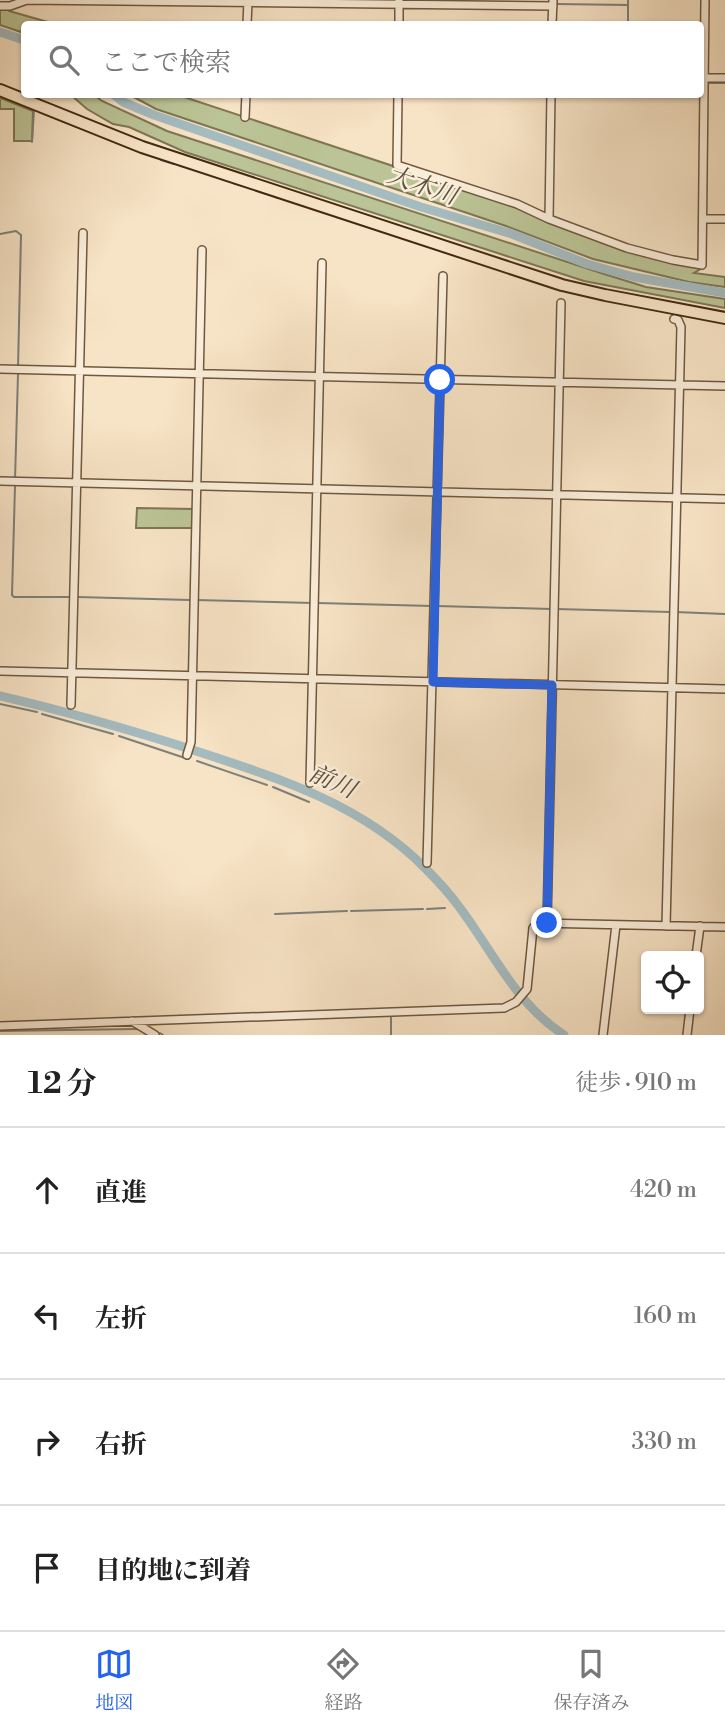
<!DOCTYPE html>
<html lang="ja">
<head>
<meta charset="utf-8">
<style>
	body { margin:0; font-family:"Libre Bodoni","Noto Serif JP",serif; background:#f6f6f6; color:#222 }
	.controls { position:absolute; right:21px; bottom:21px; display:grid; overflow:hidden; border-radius:7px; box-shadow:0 2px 5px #0004 }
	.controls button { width:63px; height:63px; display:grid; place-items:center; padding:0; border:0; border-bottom:2px solid #e0e0e0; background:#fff; color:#222; font:35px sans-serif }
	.stop { position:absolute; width:21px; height:21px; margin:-16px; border:5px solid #2563eb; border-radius:50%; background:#fff }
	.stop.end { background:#2563eb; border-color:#fff; box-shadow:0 2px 7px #0008 }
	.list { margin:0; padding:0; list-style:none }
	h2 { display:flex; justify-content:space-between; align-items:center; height:91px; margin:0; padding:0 28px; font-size:30px }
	h2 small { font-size:23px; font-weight:400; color:#767676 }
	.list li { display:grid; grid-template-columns:46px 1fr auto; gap:21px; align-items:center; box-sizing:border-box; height:126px; padding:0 28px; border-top:2px solid #e0e0e0 }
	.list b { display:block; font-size:26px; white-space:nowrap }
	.list em { font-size:23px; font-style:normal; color:#767676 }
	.icon { flex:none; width:38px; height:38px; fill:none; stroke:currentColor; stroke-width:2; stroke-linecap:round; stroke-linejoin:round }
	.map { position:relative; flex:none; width:725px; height:1035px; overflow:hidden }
	.search { position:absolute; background:#fff; box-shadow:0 2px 5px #0004; left:21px; right:21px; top:21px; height:77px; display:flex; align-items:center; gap:18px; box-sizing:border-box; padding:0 24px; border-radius:7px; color:#767676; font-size:26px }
	.sheet { height:595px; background:#fff }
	nav { display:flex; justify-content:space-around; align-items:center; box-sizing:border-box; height:98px; border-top:2px solid #e0e0e0; background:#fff; font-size:19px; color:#767676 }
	nav a { display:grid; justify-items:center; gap:4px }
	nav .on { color:#2563eb }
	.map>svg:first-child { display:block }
	.green { fill:#bbc496; stroke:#7e7654; stroke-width:2 }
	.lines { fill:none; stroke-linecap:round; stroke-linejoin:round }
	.stream { stroke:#7d817a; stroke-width:2 }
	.river { stroke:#a4bbc0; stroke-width:9 }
	.minor-casing { stroke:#6f583e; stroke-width:10 }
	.highway-casing { stroke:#422911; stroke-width:14 }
	.minor { stroke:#faedd9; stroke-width:7 }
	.highway { stroke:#f7e3c5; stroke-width:10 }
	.route { stroke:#2563eb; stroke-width:9 }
	.labels { text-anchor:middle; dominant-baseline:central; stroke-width:5; stroke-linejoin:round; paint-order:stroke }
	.water-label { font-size:24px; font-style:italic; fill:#5a4e3d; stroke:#faedd9 }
</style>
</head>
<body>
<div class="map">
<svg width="725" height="1035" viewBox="0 0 725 1035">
	<rect width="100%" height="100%" fill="#f7e3c5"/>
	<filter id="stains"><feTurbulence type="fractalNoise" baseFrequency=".00286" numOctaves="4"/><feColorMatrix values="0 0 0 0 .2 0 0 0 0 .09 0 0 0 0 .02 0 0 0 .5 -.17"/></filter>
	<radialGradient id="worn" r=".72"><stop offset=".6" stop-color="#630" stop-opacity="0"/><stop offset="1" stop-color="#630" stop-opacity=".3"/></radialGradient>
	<path class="green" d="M0 8H8L9 11 55 24H24V33L0 25Z
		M71 95H94L102 101 167 131 601 273 646 287 725 299V308L584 281 185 152 129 127 113 124 87 109Z
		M130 95H178L493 199 628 250 704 267 694 273 725 277V287L689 282 593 259 506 226 156 109Z
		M0 98 33 111 32 141H14V109H0Z
		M137 508 194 509V528H136Z"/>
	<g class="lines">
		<path class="stream" d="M557 4 628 5
			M628 24V0
			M708 83H725
			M0 96 34 110 32 142
			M39 112 82 129
			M91 132 100 136
			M125 146 134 149
			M161 160 174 164
			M233 183 243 186
			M251 188 267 194
			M275 197 280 198
			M0 234 16 231 21 235 18 368
			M15 480 18 374
			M15 486 12 595 14 597H71
			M77 597 190 600
			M196 600 313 603
			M318 603 432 606
			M437 606 551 609
			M556 609 670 612
			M675 612 725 614
			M0 704 37 712
			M42 714 113 734
			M119 736 188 759
			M197 761 267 785
			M273 787 309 802
			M427 909 445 908
			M351 911 423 909
			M275 914 347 911
			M391 1016V1035
			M0 1031 137 1029
			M160 1033 163 1035"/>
		<path class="river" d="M0 32 24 40
			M113 94 123 102 154 115 421 207 512 234 587 264 634 277 725 293
			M0 696C64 711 127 729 190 749 275 777 361 803 425 868 437 880 450 894 460 908 493 952 516 1004 564 1035"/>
		<g class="minor-casing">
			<path id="minor" d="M0 6H10L27 0 553 6
				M247 24 248 1
				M399 24V1
				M552 24 553 0
				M701 78H725
				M398 94 397 165 517 204 549 219 627 248 673 260 702 265 705 0
				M245 117 246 94
				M549 219 551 94
				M703 219H725
				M0 369 725 386
				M0 481 725 499
				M0 671 725 689
				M71 705 83 233
				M187 755 191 742 202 250
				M310 783 322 263
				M427 863 443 276
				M547 923 561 303
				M666 926 681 327 678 320 674 319
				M696 956 700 926
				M132 1021 155 1035
				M0 1026 504 1008 516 1002 527 989 533 928 538 923 725 927
				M603 1035 616 925
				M687 1035 690 1009"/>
		</g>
		<g class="highway-casing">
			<path id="highway" d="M0 90 142 147 562 285 605 295 725 318"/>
		</g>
		<use href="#minor" class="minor"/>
		<use href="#highway" class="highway"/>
	</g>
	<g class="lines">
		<path class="route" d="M440 380 433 682 552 685 547 923"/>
	</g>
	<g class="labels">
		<g class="water-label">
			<text transform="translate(422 186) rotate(19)">大木川</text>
			<text transform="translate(332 782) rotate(24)">前川</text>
		</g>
	</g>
	<rect width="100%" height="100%" filter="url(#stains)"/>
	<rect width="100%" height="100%" fill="url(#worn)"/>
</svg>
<div class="controls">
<button><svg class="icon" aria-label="locate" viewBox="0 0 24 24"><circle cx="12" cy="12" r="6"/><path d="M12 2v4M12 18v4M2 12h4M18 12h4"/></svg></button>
</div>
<div class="stop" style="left:440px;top:380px"></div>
<div class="stop end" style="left:547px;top:923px"></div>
<div class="search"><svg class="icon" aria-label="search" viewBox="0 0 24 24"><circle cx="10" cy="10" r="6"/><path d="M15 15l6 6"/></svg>ここで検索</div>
</div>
<section class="sheet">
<h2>12 分<small>徒歩 · 910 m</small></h2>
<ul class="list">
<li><svg class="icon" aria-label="ahead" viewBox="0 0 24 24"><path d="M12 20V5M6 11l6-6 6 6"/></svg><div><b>直進</b></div><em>420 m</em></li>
<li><svg class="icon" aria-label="left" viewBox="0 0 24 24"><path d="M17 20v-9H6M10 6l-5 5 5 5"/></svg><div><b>左折</b></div><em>160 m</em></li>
<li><svg class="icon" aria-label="right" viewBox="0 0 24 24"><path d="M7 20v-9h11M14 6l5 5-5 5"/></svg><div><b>右折</b></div><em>330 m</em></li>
<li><svg class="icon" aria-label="arrive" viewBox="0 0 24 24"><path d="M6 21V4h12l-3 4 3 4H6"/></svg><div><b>目的地に到着</b></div></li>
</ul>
</section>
<nav>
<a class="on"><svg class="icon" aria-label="map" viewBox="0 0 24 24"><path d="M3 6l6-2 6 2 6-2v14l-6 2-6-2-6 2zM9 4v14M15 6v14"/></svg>地図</a>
<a><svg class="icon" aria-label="directions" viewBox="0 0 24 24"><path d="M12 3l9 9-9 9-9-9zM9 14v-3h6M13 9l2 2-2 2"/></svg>経路</a>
<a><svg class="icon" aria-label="saved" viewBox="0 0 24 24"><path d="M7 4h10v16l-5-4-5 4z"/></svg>保存済み</a>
</nav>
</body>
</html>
